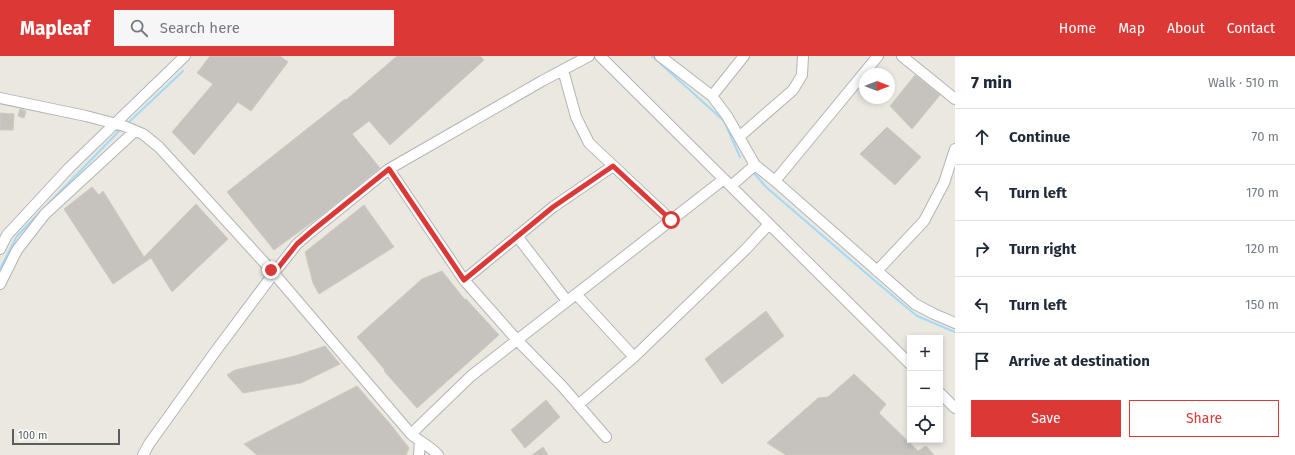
<!DOCTYPE html>
<html lang="en">
<head>
<meta charset="utf-8">
<style>
	body { margin:0; font-family:"Fira Sans",sans-serif; background:#f6f6f7; color:#1f2937 }
	.controls { position:absolute; right:12px; bottom:12px; display:grid; overflow:hidden; border-radius:0px; box-shadow:0 2px 6px #0003 }
	.controls button { width:36px; height:36px; display:grid; place-items:center; padding:0; border:0; border-bottom:1px solid #e0e1e3; background:#fff; color:#1f2937; font:20px sans-serif }
	.compass { position:absolute; left:859px; top:12px; width:36px; height:36px; border-radius:50%; background:#fff; box-shadow:0 2px 6px #0003; rotate:90deg }
	.scale { position:absolute; left:12px; bottom:10px; width:108px; box-sizing:border-box; padding-left:4px; border:2px solid #595d60; border-top:0; font-size:11px; line-height:14px; white-space:nowrap; color:#595d60; -webkit-text-stroke:3px #fff; paint-order:stroke }
	.stop { position:absolute; width:12px; height:12px; margin:-9px; border:3px solid #dc3836; border-radius:50%; background:#fff }
	.stop.end { background:#dc3836; border-color:#fff; box-shadow:0 1px 4px #0008 }
	.list { margin:0; padding:0; list-style:none }
	h2 { display:flex; justify-content:space-between; align-items:center; height:52px; margin:0; padding:0 16px; font-size:17px }
	h2 small { font-size:13px; font-weight:400; color:#747a83 }
	.list li { display:grid; grid-template-columns:26px 1fr auto; gap:12px; align-items:center; box-sizing:border-box; height:56px; padding:0 16px; border-top:1px solid #e0e1e3 }
	.list b { display:block; font-size:15px; white-space:nowrap }
	.list em { font-size:13px; font-style:normal; color:#747a83 }
	.actions { display:flex; gap:8px; padding:12px 16px }
	.actions a { flex:1; padding:9px 0; border:1px solid #dc3836; border-radius:0px; text-align:center; font-size:14px; color:#dc3836 }
	.actions .main { background:#dc3836; color:#fff }
	.icon { flex:none; width:22px; height:22px; fill:none; stroke:currentColor; stroke-width:2; stroke-linecap:round; stroke-linejoin:round }
	.map { position:relative; flex:none; width:955px; height:399px; overflow:hidden }
	header { display:flex; align-items:center; gap:24px; box-sizing:border-box; height:56px; padding:0 20px; background:#dc3836; color:#fff }
	header strong { font-size:19px }
	nav { display:flex; gap:22px; margin-inline-start:auto; font-size:14px }
	.search { width:280px; height:36px; background:#f6f6f7; display:flex; align-items:center; gap:10px; box-sizing:border-box; padding:0 14px; border-radius:0px; color:#747a83; font-size:15px }
	main { display:flex }
	aside { flex:1; background:#fff }
	.map>svg:first-child { display:block }
	.lines { fill:none; stroke-linecap:round; stroke-linejoin:round }
	.stream { stroke:#a3d9f8; stroke-width:2 }
	.building { fill:#c6c3be; stroke:#cfc9bf }
	.minor-casing { stroke:#b1b4b7; stroke-width:12 }
	.minor { stroke:#fff; stroke-width:10 }
	.route { stroke:#dc3836; stroke-width:5 }
</style>
</head>
<body>
<header>
<strong>Mapleaf</strong>
<div class="search"><svg class="icon" aria-label="search" viewBox="0 0 24 24"><circle cx="10" cy="10" r="6"/><path d="M15 15l6 6"/></svg>Search here</div>
<nav><a>Home</a><a>Map</a><a>About</a><a>Contact</a></nav>
</header>
<main>
<div class="map">
<svg width="955" height="399" viewBox="0 0 955 399">
	<rect width="100%" height="100%" fill="#ebe8e0"/>
	<g class="lines">
		<path class="stream" d="M652 0 724 65 740 101
			M127 68 183 15
			M753 116 766 131 874 224 917 260 955 276
			M0 213 17 180 121 73"/>
	</g>
	<path class="building" d="M210 0H280L288 6 251 55 238 46 194 99 172 76 213 28 197 17Z
		M397 0H480L484 4 390 89 369 65 352 78 380 112 323 158 274 194 227 136 345 43 346 44Z
		M915 19 940 39 912 73 890 50Z
		M20 53 26 55 24 62 18 60Z
		M0 57 14 58 13 74H0Z
		M887 71 921 101 895 129 860 98Z
		M92 131 99 139 103 135 144 201 196 148 228 183 172 236 151 202 113 228 64 153Z
		M364 149 394 191 319 238 313 227 305 196Z
		M442 215 465 244 466 243 499 279 417 352 384 315 385 314 357 281 422 223Z
		M766 255 784 280 722 328 705 303Z
		M325 290 340 308 301 327 243 337 227 319 235 314 295 300Z
		M854 318 886 348 879 357 918 395 926 390 934 399H786L767 387 818 342 828 341Z
		M357 330 391 369 409 392 406 399H257L244 388Z
		M546 344 560 361 525 392 511 374Z
		M543 391 548 399H532Z"/>
	<g class="lines">
		<g class="minor-casing">
			<path id="minor" d="M600 0 910 308
				M660 0 712 40 727 60 755 109 775 125 915 248 934 258 955 267
				M902 0 955 43
				M563 14 576 61 589 87 671 164
				M712 40 744 0
				M0 42 86 60 124 70 143 78 159 91 271 214 411 378C420 386 430 390 438 399
				M739 81 793 34 802 19 803 0
				M389 113 464 224 517 284 562 330 606 381
				M775 125 878 0
				M731 130 755 109
				M517 180 567 245
				M0 193 7 179 69 112 185 0
				M877 215 924 165 944 127 955 93
				M464 224 553 151 613 110
				M0 228 17 194 45 158 135 75
				M576 238 634 301
				M940 337 955 352
				M578 349 634 301 746 193 769 168
				M411 378 471 320 724 123
				M143 399 149 388 215 296 274 217 297 188 312 175 389 113 542 25 589 0
				M419 399 420 385"/>
		</g>
		<use href="#minor" class="minor"/>
	</g>
	<g class="lines">
		<path class="route" d="M271 214 274 217 297 188 312 175 389 113 464 224 553 151 613 110 671 164"/>
	</g>
</svg>
<div class="controls">
<button>+</button>
<button>−</button>
<button><svg class="icon" aria-label="locate" viewBox="0 0 24 24"><circle cx="12" cy="12" r="6"/><path d="M12 2v4M12 18v4M2 12h4M18 12h4"/></svg></button>
</div>
<svg class="compass" viewBox="-18 -18 36 36"><path d="M0-13l5 13h-10z" fill="#e53935"/><path d="M0 13l5-13h-10z" fill="#747a83"/></svg>
<div class="scale">100 m</div>
<div class="stop" style="left:671px;top:164px"></div>
<div class="stop end" style="left:271px;top:214px"></div>
</div>
<aside>
<h2>7 min<small>Walk · 510 m</small></h2>
<ul class="list">
<li><svg class="icon" aria-label="ahead" viewBox="0 0 24 24"><path d="M12 20V5M6 11l6-6 6 6"/></svg><div><b>Continue</b></div><em>70 m</em></li>
<li><svg class="icon" aria-label="left" viewBox="0 0 24 24"><path d="M17 20v-9H6M10 6l-5 5 5 5"/></svg><div><b>Turn left</b></div><em>170 m</em></li>
<li><svg class="icon" aria-label="right" viewBox="0 0 24 24"><path d="M7 20v-9h11M14 6l5 5-5 5"/></svg><div><b>Turn right</b></div><em>120 m</em></li>
<li><svg class="icon" aria-label="left" viewBox="0 0 24 24"><path d="M17 20v-9H6M10 6l-5 5 5 5"/></svg><div><b>Turn left</b></div><em>150 m</em></li>
<li><svg class="icon" aria-label="arrive" viewBox="0 0 24 24"><path d="M6 21V4h12l-3 4 3 4H6"/></svg><div><b>Arrive at destination</b></div></li>
</ul>
<div class="actions"><a class="main">Save</a><a>Share</a></div>
</aside>
</main>
</body>
</html>
